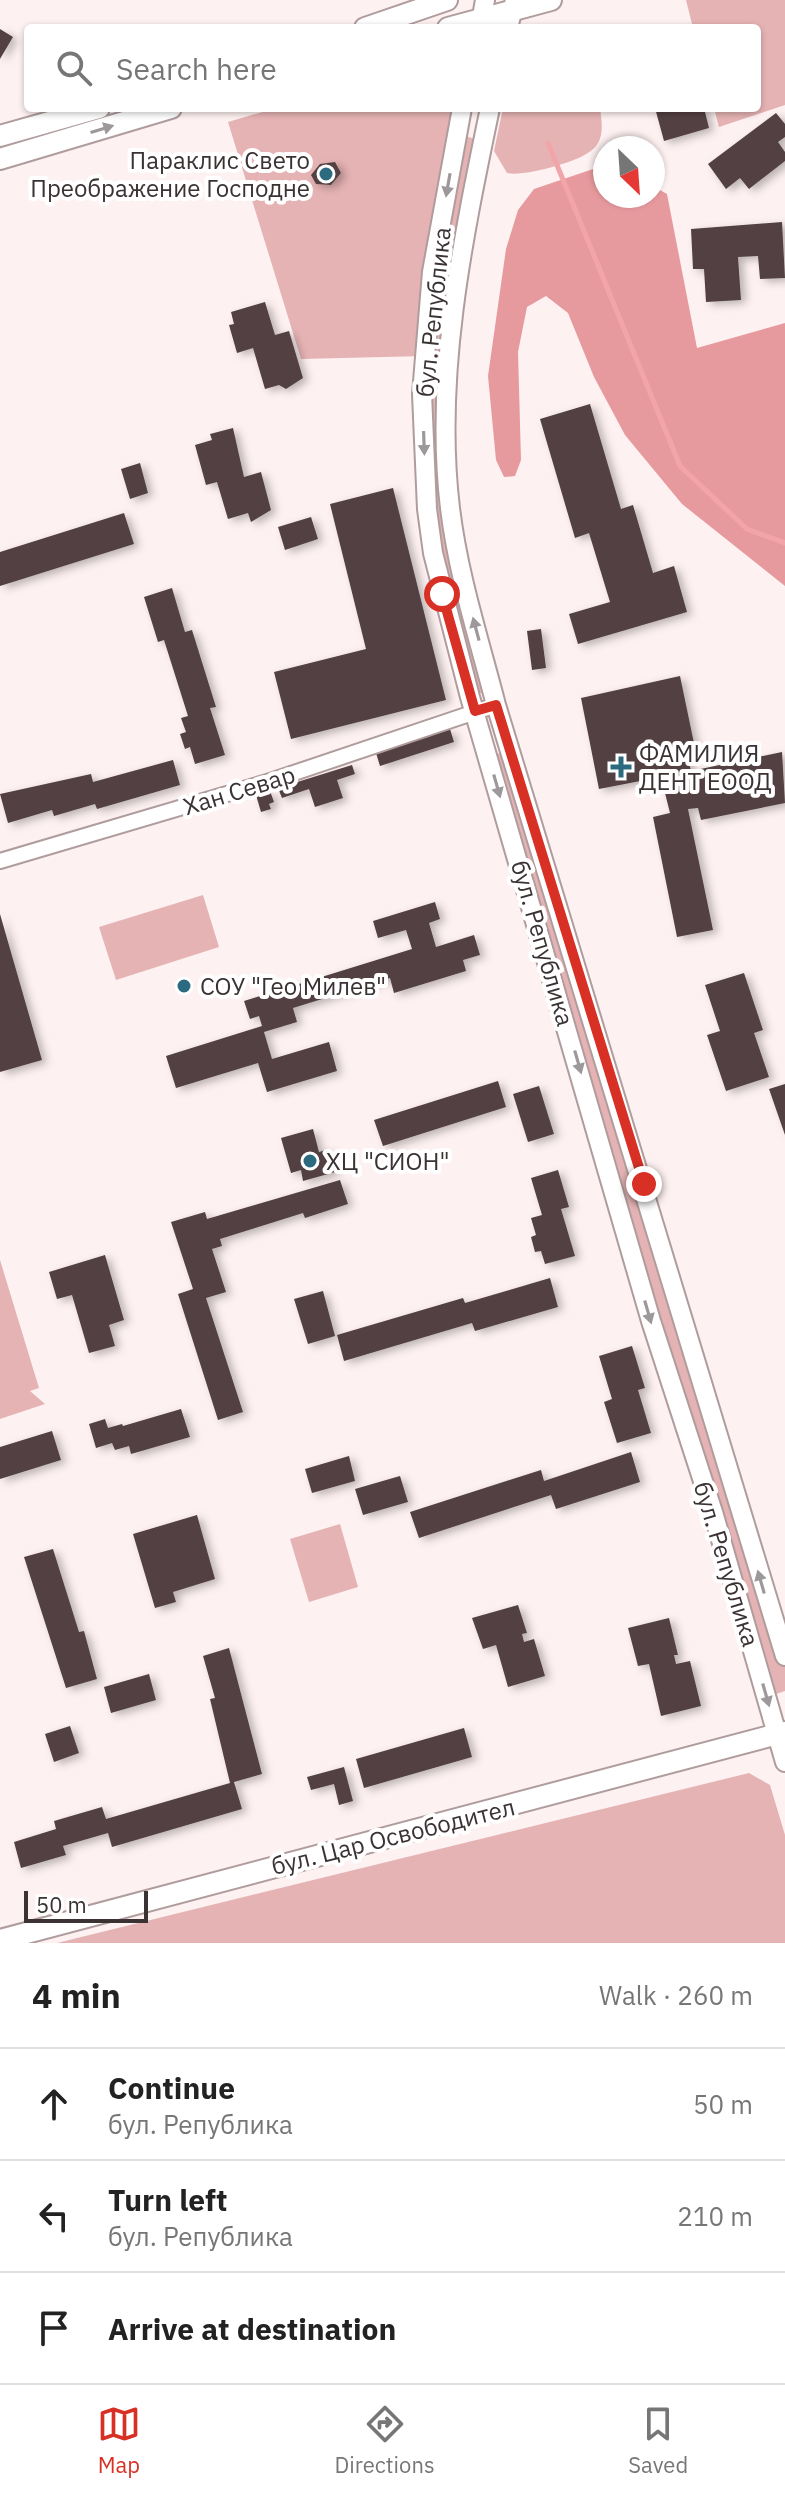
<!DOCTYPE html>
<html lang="en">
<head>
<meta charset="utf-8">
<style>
	body { margin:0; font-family:"IBM Plex Sans",sans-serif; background:#f2f2f2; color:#222 }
	.compass { position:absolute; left:593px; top:136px; width:72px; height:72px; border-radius:50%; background:#fff; box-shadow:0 2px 6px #0004; rotate:155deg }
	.scale { position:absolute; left:24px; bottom:20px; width:124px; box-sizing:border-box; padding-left:8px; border:4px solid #3b3233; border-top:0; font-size:22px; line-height:28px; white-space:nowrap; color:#3b3233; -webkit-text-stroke:6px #fff; paint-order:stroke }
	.stop { position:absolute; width:24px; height:24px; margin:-18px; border:6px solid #d93025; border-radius:50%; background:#fff }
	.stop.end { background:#d93025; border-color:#fff; box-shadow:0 2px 8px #0008 }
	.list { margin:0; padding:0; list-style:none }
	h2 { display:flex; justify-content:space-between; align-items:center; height:104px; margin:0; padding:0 32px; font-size:34px }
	h2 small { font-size:26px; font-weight:400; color:#767676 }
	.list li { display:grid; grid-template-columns:52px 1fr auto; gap:24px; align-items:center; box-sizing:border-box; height:112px; padding:0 32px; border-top:2px solid #e0e0e0 }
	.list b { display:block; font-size:30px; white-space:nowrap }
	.list p { margin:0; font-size:26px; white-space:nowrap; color:#767676 }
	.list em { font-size:26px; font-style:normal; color:#767676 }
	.icon { flex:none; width:44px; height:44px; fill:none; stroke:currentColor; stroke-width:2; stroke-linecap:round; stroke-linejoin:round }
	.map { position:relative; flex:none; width:785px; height:1943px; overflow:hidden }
	.search { position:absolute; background:#fff; box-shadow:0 2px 6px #0004; left:24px; right:24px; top:24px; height:88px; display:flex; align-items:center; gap:20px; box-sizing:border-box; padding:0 28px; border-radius:8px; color:#767676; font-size:30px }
	.sheet { height:440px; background:#fff }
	nav { display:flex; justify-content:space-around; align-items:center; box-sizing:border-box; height:112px; border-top:2px solid #e0e0e0; background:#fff; font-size:22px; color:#767676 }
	nav a { display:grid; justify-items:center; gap:4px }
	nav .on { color:#d93025 }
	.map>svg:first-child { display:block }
	.green { fill:#e6b3b4 }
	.forest { fill:#e79a9e }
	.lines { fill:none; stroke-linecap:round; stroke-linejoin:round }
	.stream { stroke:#f2a5a8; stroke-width:5 }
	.building { fill:#524142; filter:url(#shadow) }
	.minor-casing { stroke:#b09c9d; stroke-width:18 }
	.tertiary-casing { stroke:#b09c9d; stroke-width:22 }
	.secondary-casing { stroke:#b09c9d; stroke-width:24 }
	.minor { stroke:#fff; stroke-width:14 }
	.tertiary { stroke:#fff; stroke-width:18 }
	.secondary { stroke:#fff; stroke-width:20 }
	.oneway { fill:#9d9899 }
	.route { stroke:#d93025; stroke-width:10 }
	.poi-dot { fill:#2b6a7f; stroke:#fff; stroke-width:3 }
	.labels { text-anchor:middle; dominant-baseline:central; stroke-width:8; stroke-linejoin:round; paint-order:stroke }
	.poi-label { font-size:24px; fill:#3b3233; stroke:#fff; text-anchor:start }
	.street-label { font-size:24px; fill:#3b3233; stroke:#fff }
</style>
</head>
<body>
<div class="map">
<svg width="785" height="1943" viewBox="0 0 785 1943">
	<defs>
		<filter id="shadow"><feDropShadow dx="5" dy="3" stdDeviation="4" flood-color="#0004"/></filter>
	</defs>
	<rect width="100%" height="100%" fill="#fef1f1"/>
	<path class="green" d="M686 0H785V105L719 127 714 108H757V28H693Z
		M276 108H454L457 133 483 142 457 278 446 457 492 689 470 697 433 553 425 356 301 359 228 122Z
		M503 108H600C602 122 605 140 592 150 579 162 523 177 507 173L494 151Z
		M510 752 785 1656V1691L767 1697 488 755Z
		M203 895 219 947 116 980 99 927Z
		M0 1260 39 1388 30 1391 45 1404 0 1419Z
		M340 1524 358 1587 309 1602 290 1539Z
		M749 1773 770 1785 785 1835V1943H57Z"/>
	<path class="forest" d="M602 166H605V196H653V186L667 194 697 348 785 323V586L682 504 625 435 594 377 568 313 546 296 527 307 518 352 521 460 515 476 504 477 496 460 488 376 506 249 518 210 534 189Z"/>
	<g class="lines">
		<path class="stream" d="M548 143 680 466 747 529 785 543"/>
	</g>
	<path class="building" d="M0 29 13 37 0 59Z
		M655 108H704L709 128 664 141Z
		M776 113 785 124V137L778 142 785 152V161L749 189 740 178 726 189 708 164Z
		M335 162 341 173 331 185 316 184 311 175 320 164Z
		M782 222 785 278 760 279 758 256 738 257 741 300 706 302 704 269H693L691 229Z
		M265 302 275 335 289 331 303 378 286 389 279 385 265 389 253 348 237 353 229 325 234 324 231 312Z
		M590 404 621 509 633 505 653 573 674 566 687 612 578 644 569 614 610 602 589 533 575 538 540 419Z
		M233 428 244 477 261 472 271 510 251 522 248 513 228 519 217 482 206 485 195 445 212 440 210 434Z
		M140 463 148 493 130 499 121 469Z
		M393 488 446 700 291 739 274 672 366 649 330 504Z
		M124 513 134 544 0 586V552Z
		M311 517 318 539 285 550 278 527Z
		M172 588 185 632 192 630 216 707 210 708 225 755 195 764 190 747 185 749 180 734 186 732 181 718 188 716 164 640 158 642 144 597Z
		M541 629 546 668 532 670 527 631Z
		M680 676 695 748 686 750 691 771 782 752 785 803 701 820 698 808 688 809 713 930 677 937 653 817 670 813 661 777 599 789 581 698Z
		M450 729 454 742 380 766 376 753Z
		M173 760 180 785 97 809 95 804 54 816 52 810 8 823 0 794 91 774 93 782Z
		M352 765 355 774 337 780 343 798 315 807 309 789 282 798 278 788Z
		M270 791 274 802 269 804 271 809 261 812 256 795Z
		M435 902 440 919 429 923 436 947 474 935 480 955 463 960 466 971 394 993 390 978 293 1008 297 1022 264 1032 272 1059 329 1042 337 1071 267 1092 258 1063 176 1088 166 1056 262 1026 259 1016 250 1019 244 1001 412 949 406 930 378 938 373 921Z
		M0 914 42 1060 0 1072Z
		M744 973 763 1030 754 1033 769 1077 726 1091 707 1035 720 1031 705 985Z
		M498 1081 506 1107 383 1146 374 1120Z
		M785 1084V1135L769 1089Z
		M539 1086 554 1134 528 1142 513 1094Z
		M313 1129 319 1152 329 1149 335 1172 303 1181 301 1170 291 1173 281 1138Z
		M558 1170 569 1207 561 1209 575 1256 545 1264 541 1251 535 1252 531 1237 536 1235 531 1218 542 1215 531 1178Z
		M340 1180 348 1204 305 1218 303 1213 220 1239 222 1246 212 1249 226 1292 206 1298 243 1412 218 1420 178 1294 193 1289 171 1222 205 1212 207 1219Z
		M105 1255 124 1320 109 1325 115 1346 89 1353 72 1295 57 1299 49 1272Z
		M550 1278 558 1307 475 1331 472 1323 344 1361 337 1335 463 1298 465 1303Z
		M323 1291 335 1336 308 1344 294 1299Z
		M632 1346 645 1388 638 1390 651 1433 617 1443 604 1402 612 1399 599 1356Z
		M181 1409 190 1437 131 1454 129 1446 115 1450 112 1443 96 1448 89 1424 105 1419 108 1428 122 1424 123 1426Z
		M52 1431 61 1460 0 1479V1447Z
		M631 1452 640 1482 556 1509 551 1495 419 1538 410 1512 541 1470 544 1481Z
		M349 1456 355 1481 312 1493 305 1469Z
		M400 1476 408 1502 363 1515 355 1489Z
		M197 1515 215 1579 173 1592 176 1602 155 1608 133 1534Z
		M53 1549 79 1632 84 1631 97 1679 66 1688 24 1557Z
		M518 1605 527 1633 522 1634 524 1642 534 1639 545 1676 508 1687 496 1645 483 1649 472 1618Z
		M669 1618 678 1655H674L676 1664 690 1661 701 1706 661 1716 649 1664 638 1666 628 1628Z
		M229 1648 262 1774 234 1782 242 1809 112 1847 108 1833 63 1846 66 1855 21 1868 14 1842 56 1829 54 1821 102 1807 106 1819 230 1783 210 1699 215 1698 203 1656Z
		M149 1674 156 1700 111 1713 104 1687Z
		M70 1726 79 1753 54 1762 45 1734Z
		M464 1728 472 1757 364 1788 356 1759Z
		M344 1767 353 1801 339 1805 334 1784 311 1790 307 1777Z"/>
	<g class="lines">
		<g class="minor-casing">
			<path id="minor" d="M0 861 264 783 496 705"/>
		</g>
		<g class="tertiary-casing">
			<path id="tertiary" d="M480 28 485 0
				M508 28 515 0
				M462 108 432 272 422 394 427 509 433 553 470 697 651 1321 713 1512 785 1762
				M490 108C463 238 434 375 450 508 458 575 479 639 496 705L785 1656"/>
		</g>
		<g class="secondary-casing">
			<path id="secondary" d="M365 28 447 0
				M448 28 551 0
				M0 136 99 108
				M0 159 171 108
				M0 1940 785 1732"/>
		</g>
		<use href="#minor" class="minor"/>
		<use href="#tertiary" class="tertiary"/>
		<use href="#secondary" class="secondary"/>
	</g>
	<defs><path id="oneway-solid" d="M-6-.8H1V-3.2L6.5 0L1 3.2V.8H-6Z" transform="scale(2)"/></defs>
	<g class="oneway">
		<use href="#oneway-solid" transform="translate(102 129) rotate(-17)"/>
		<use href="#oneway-solid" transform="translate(448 185) rotate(100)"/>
		<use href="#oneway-solid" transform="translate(424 443) rotate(88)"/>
		<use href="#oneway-solid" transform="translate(476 629) rotate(-105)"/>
		<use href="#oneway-solid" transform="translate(497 786) rotate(74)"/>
		<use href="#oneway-solid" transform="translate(578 1062) rotate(74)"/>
		<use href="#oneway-solid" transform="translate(648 1312) rotate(74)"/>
		<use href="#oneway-solid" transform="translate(761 1582) rotate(-106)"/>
		<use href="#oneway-solid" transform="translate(766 1695) rotate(74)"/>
	</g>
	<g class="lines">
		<path class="route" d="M442 594 475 711 496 705 644 1184"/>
	</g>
	<g class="poi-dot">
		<circle cx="326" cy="174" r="8"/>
		<path d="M617 755h8v8h8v8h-8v8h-8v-8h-8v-8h8z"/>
		<circle cx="184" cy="986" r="8"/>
		<circle cx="310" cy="1161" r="8"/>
	</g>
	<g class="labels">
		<g class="poi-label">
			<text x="310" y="160" text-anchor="end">Параклис Свето<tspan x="310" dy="28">Преображение Господне</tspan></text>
			<text x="639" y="753">ФАМИЛИЯ<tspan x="639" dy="28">ДЕНТ ЕООД</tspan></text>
			<text x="200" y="986">СОУ "Гео Милев"</text>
			<text x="326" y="1161">ХЦ "СИОН"</text>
		</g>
		<g class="street-label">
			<text transform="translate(433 312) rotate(-84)">бул. Република</text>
			<text transform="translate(239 790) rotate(-17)">Хан Севар</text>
			<text transform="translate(543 943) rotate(74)">бул. Република</text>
			<text transform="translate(727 1564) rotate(73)">бул. Република</text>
			<text transform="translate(393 1836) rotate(-14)">бул. Цар Освободител</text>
		</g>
	</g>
</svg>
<svg class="compass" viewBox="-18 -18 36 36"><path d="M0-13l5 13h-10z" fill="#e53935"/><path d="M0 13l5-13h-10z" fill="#767676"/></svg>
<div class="scale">50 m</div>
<div class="stop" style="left:442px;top:594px"></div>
<div class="stop end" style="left:644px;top:1184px"></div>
<div class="search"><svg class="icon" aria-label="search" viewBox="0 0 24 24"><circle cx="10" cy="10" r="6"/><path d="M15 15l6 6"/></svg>Search here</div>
</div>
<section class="sheet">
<h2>4 min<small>Walk · 260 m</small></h2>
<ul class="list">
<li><svg class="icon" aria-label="ahead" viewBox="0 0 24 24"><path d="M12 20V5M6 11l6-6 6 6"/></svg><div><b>Continue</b><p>бул. Република</p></div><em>50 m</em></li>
<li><svg class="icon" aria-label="left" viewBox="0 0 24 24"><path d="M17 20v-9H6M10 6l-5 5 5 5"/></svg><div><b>Turn left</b><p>бул. Република</p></div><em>210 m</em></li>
<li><svg class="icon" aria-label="arrive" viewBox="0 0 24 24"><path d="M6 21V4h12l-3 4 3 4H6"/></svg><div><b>Arrive at destination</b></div></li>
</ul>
</section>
<nav>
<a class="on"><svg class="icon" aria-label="map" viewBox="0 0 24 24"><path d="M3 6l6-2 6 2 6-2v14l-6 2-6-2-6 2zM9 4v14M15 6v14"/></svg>Map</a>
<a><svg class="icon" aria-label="directions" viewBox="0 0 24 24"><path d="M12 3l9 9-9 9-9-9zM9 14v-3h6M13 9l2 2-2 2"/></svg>Directions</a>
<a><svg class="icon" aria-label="saved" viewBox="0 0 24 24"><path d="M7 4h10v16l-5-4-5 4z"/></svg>Saved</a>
</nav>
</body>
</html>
